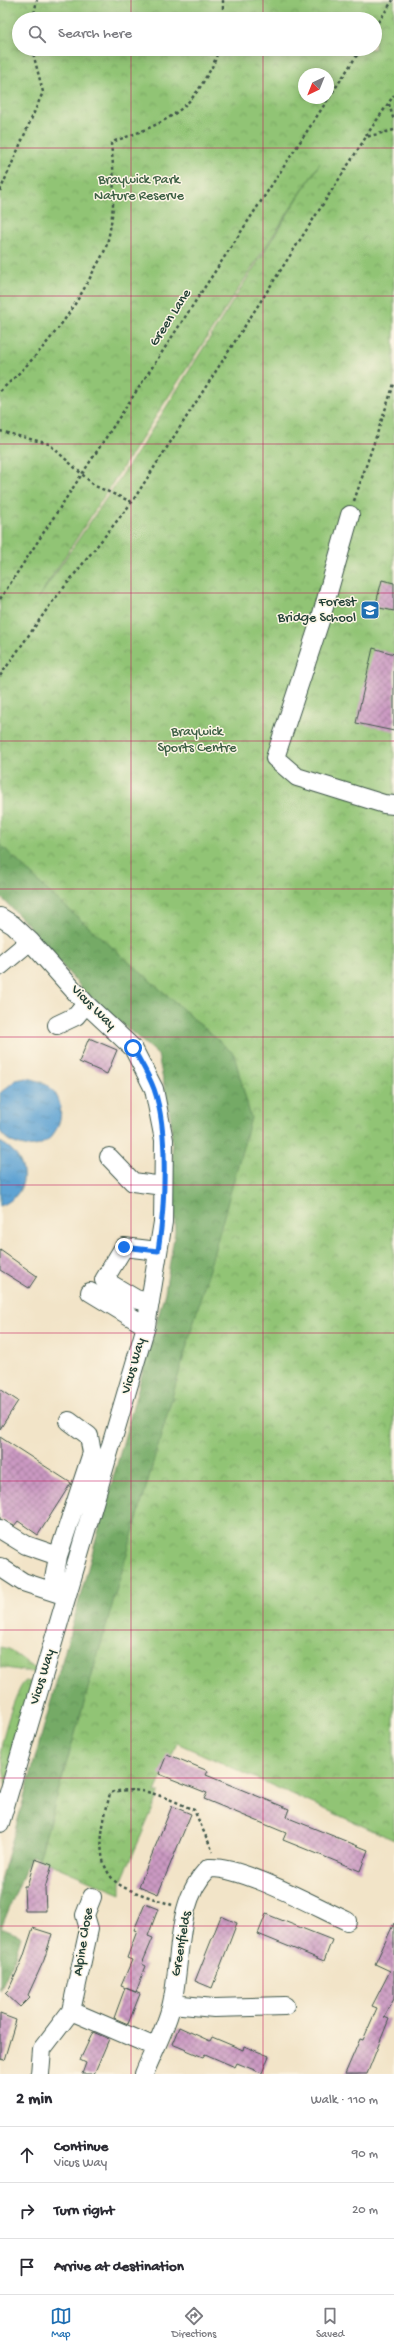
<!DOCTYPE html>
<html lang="en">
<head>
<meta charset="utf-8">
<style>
	body { margin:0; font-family:"Gochi Hand",sans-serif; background:#f2f2f3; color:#2b2b33 }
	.compass { position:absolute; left:298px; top:68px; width:36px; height:36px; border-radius:50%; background:#fff; box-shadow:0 2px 10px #0003; rotate:223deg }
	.stop { position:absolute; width:12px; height:12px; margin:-9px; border:3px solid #1a73e8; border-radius:50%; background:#fff }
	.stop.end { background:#1a73e8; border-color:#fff; box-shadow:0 1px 4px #0008 }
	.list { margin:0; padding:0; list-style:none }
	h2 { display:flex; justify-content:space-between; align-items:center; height:52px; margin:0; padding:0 16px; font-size:17px }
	h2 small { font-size:13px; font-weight:400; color:#7c7c81 }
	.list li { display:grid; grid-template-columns:26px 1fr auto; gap:12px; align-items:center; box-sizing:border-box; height:56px; padding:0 16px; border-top:1px solid #e1e1e2 }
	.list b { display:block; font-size:15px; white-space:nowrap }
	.list p { margin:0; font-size:13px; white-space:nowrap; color:#7c7c81 }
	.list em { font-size:13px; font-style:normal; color:#7c7c81 }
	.icon { flex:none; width:22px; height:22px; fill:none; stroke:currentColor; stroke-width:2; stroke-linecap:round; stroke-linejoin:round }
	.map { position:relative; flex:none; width:394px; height:2074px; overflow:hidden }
	.search { position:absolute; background:#fff; box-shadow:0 2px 10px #0003; left:12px; right:12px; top:12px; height:44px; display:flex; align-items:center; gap:10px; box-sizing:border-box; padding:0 14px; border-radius:22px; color:#7c7c81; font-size:15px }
	.sheet { height:220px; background:#fff }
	nav { display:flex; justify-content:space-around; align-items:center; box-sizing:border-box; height:56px; border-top:1px solid #e1e1e2; background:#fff; font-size:11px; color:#7c7c81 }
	nav a { display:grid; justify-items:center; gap:2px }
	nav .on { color:#1f6fb2 }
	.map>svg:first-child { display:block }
	.grass { fill:url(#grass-tufts); stroke:#588054 }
	.forest { fill:url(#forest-crowns); stroke:#4a744d }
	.park { fill:url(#park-crowns); stroke:#588054; fill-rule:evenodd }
	.water { fill:url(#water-ripples); stroke:#3e7084 }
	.building { fill:url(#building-cross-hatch) }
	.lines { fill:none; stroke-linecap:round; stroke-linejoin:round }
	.minor-casing { stroke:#3f564a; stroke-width:20 }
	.path { stroke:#3f564a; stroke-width:2.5; stroke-dasharray:3 3; stroke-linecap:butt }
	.minor { stroke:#fff; stroke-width:18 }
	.route { stroke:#1a73e8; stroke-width:5 }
	.grid { fill:none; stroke:#c2185b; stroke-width:1; stroke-opacity:0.55 }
	.labels { text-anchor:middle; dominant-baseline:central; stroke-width:3; stroke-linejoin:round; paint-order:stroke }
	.park-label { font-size:14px; fill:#3c5f44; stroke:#fcf5e5 }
	.street-label { font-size:14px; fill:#1f3d34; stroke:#fcf5e5 }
	.poi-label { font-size:14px; fill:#1f3d34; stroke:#fcf5e5; text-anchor:end }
</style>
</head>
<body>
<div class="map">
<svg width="394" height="2074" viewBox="0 0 394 2074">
	<defs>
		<pattern id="grass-tufts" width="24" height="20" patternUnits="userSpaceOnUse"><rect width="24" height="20" fill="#91c475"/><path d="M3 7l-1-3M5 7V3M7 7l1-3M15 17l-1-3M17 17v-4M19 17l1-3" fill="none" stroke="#76a061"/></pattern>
		<pattern id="forest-crowns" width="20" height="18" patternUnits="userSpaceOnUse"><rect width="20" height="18" fill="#74aa66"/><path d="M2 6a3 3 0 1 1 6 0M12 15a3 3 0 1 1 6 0" fill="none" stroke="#5f8c55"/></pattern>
		<pattern id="park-crowns" width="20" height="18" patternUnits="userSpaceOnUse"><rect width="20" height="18" fill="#91c475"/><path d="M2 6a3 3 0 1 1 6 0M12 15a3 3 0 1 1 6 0" fill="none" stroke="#76a061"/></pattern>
		<pattern id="water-ripples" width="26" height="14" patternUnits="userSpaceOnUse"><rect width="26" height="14" fill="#5ea3d3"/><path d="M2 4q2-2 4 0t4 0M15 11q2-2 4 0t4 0" fill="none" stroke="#4d86ac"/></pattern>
		<pattern id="building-cross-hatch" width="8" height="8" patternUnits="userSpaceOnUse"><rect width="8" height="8" fill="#cb99c2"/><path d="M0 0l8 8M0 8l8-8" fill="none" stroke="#a47e9e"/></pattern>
	</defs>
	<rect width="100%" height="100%" fill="#fcf5e5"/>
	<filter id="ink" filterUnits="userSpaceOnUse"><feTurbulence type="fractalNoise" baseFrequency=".025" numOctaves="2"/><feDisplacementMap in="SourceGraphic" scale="8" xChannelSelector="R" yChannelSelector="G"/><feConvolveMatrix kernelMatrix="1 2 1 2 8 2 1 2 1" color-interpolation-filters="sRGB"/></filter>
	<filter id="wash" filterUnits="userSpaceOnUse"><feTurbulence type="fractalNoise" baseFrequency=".012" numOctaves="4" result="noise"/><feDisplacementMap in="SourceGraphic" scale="16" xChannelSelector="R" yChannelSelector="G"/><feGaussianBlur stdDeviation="0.9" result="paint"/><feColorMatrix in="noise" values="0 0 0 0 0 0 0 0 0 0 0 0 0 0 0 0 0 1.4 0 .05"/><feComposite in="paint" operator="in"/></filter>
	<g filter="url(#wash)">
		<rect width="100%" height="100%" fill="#f2e4c8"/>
		<path class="grass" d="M0 1647 9 1649 42 1674 0 1667Z
			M26 1681 40 1684 6 1785C4 1774 2 1762 1 1751 1 1739 17 1685 26 1681Z"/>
		<path class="forest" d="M0 844 49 892 234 1054 251 1118 216 1245 39 1859 31 1856 1 1928 21 1936 15 1956 0 1991V1884L165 1292 175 1231 171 1120 158 1055 84 991 26 923 0 896Z"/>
		<path class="park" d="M0 0H394V1840L177 1743 155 1792H160L121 1882V1894L39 1859 216 1245 251 1118 234 1054 49 892 0 844ZM19 19H375V49H19ZM304 74H328V98H304ZM320 163 141 447 38 599V598Z"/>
		<path class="water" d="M26 1078C84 1085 61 1161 17 1144 10 1142 4 1138 0 1131V1093L16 1080Z
			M0 1142C29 1156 33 1194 0 1206Z"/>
		<g id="blocks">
			<path class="building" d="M382 580 394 583V611L375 607Z
				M373 648 394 654V731L356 723Z
				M89 1038 117 1050 107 1074 79 1062Z
				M0 1250 37 1276 29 1288 0 1270Z
				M0 1389 18 1401 0 1429Z
				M0 1437 71 1483 38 1535 18 1521 14 1526 0 1519Z
				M167 1754 208 1771 206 1775 289 1809 286 1817 368 1850 360 1871 283 1840 286 1833 204 1799 207 1793 159 1774Z
				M172 1806 191 1814 158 1894 139 1886Z
				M35 1859 52 1865 45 1888 46 1911H25L24 1886H27Z
				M145 1904 158 1909 148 1936 153 1938 142 1964 146 1966 136 1992 121 1986 132 1960 127 1958 137 1931 134 1930Z
				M266 1914 332 1940 324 1961 258 1934Z
				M221 1916 237 1923 212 1988 195 1981Z
				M394 1923V1999L384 2017 389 2019 367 2074H345L360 2039 363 2040 377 2008 372 2006 390 1971 375 1964Z
				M33 1928 52 1934 44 1960 28 1995 30 1997 20 2007 5 1993 9 1989 23 1958Z
				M125 1988 140 1994 128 2024 114 2018Z
				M0 2014 16 2020 4 2060 0 2059Z
				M179 2027 210 2041 212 2037 243 2050 244 2046 269 2056 262 2073 237 2063 235 2067 205 2054 203 2057 172 2044Z
				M93 2032 109 2039 94 2074H82L86 2063 80 2060Z"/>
		</g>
	</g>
	<g filter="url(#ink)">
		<use href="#blocks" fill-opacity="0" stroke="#3f564a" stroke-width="1"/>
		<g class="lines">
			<g class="minor-casing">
				<path id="minor" d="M350 515 320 621 275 758 297 777 384 804 394 805
					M0 917 13 925 30 941 86 1004 133 1048 154 1089 164 1140 163 1222 146 1326 0 1823
					M0 966 30 941
					M57 1025 76 1016 86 1004
					M109 1157 133 1182 163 1186
					M90 1292 146 1326
					M150 1303 136 1299 104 1280 124 1247 158 1251
					M0 1529 26 1545 58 1556
					M0 1567 23 1582 63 1595
					M52 1591 58 1556 92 1453 89 1436 69 1421
					M172 2004 214 2008 285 2006
					M71 2011 155 2047
					M40 2074 42 2049 71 2011 89 1929 85 1915 92 1897
					M144 2074C153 2051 167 2027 172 2003 182 1960 175 1900 209 1868 242 1866 314 1906 347 1921"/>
			</g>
			<path class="path" d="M223 0V19
				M33 19 37 0
				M375 27 393 0
				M389 104 394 121
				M366 136 394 95
				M0 191 43 92 32 49
				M0 391C39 356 70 318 93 272 98 263 104 254 107 244 115 211 115 178 111 144L115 141C154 127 186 116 206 77 212 68 216 60 218 49
				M0 431 49 444 95 486 132 502
				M354 501 394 384
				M0 599 361 49
				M0 676 50 605 132 502 366 137 394 130
				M172 1905C159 1900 127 1891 117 1883 91 1861 104 1821 110 1793 140 1784 167 1798 194 1810L213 1852"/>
			<use href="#minor" class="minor"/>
		</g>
	</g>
	<g class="lines" filter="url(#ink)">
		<path class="route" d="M124 1247 158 1251C165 1207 169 1131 154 1089 149 1075 140 1061 133 1048"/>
	</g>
	<path class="grid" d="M131 0V19M263 0V19M131 49V2074M263 49V2074M0 148H394M0 296H394M0 444H394M0 593H394M0 741H394M0 889H394M0 1037H394M0 1185H394M0 1333H394M0 1481H394M0 1630H394M0 1778H394M0 1926H394"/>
	<defs>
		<g id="school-square" transform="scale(1)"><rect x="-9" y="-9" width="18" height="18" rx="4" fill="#1f6fb2" stroke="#fcf5e5"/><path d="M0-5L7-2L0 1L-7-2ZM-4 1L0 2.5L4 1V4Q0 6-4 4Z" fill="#fff"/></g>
	</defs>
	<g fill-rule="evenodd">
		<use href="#school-square" x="370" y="610"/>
	</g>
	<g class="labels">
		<g class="park-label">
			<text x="139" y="180">Braywick Park<tspan x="139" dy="16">Nature Reserve</tspan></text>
			<text x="197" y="732">Braywick<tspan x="197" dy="16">Sports Centre</tspan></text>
		</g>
		<g class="street-label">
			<text transform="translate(171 318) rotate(-57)">Green Lane</text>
			<text transform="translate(93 1008) rotate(45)">Vicus Way</text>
			<text transform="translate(134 1366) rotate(-74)">Vicus Way</text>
			<text transform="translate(43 1677) rotate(-73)">Vicus Way</text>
			<text transform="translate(84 1942) rotate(-81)">Alpine Close</text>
			<text transform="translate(182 1944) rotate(-80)">Greenfields</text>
		</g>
		<g class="poi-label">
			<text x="356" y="602">Forest<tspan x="356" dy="16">Bridge School</tspan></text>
		</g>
	</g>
</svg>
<svg class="compass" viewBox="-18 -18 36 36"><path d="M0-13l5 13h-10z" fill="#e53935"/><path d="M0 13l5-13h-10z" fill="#7c7c81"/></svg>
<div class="stop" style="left:133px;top:1048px"></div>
<div class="stop end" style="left:124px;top:1247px"></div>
<div class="search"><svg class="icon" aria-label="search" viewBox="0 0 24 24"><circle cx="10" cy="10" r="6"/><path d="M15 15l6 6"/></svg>Search here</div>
</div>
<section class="sheet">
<h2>2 min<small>Walk · 110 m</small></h2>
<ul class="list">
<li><svg class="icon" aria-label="ahead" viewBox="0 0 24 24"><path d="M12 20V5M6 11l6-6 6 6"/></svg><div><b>Continue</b><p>Vicus Way</p></div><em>90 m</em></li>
<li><svg class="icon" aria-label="right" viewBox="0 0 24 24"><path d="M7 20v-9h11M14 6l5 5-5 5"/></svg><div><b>Turn right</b></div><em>20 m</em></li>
<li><svg class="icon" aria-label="arrive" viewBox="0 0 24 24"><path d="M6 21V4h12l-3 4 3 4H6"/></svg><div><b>Arrive at destination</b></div></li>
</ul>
</section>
<nav>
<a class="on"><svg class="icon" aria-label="map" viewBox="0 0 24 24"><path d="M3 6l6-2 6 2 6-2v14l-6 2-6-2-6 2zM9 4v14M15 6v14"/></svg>Map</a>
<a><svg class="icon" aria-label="directions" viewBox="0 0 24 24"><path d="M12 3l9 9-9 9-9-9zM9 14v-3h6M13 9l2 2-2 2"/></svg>Directions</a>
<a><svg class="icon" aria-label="saved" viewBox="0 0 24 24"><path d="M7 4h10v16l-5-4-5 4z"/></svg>Saved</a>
</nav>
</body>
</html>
